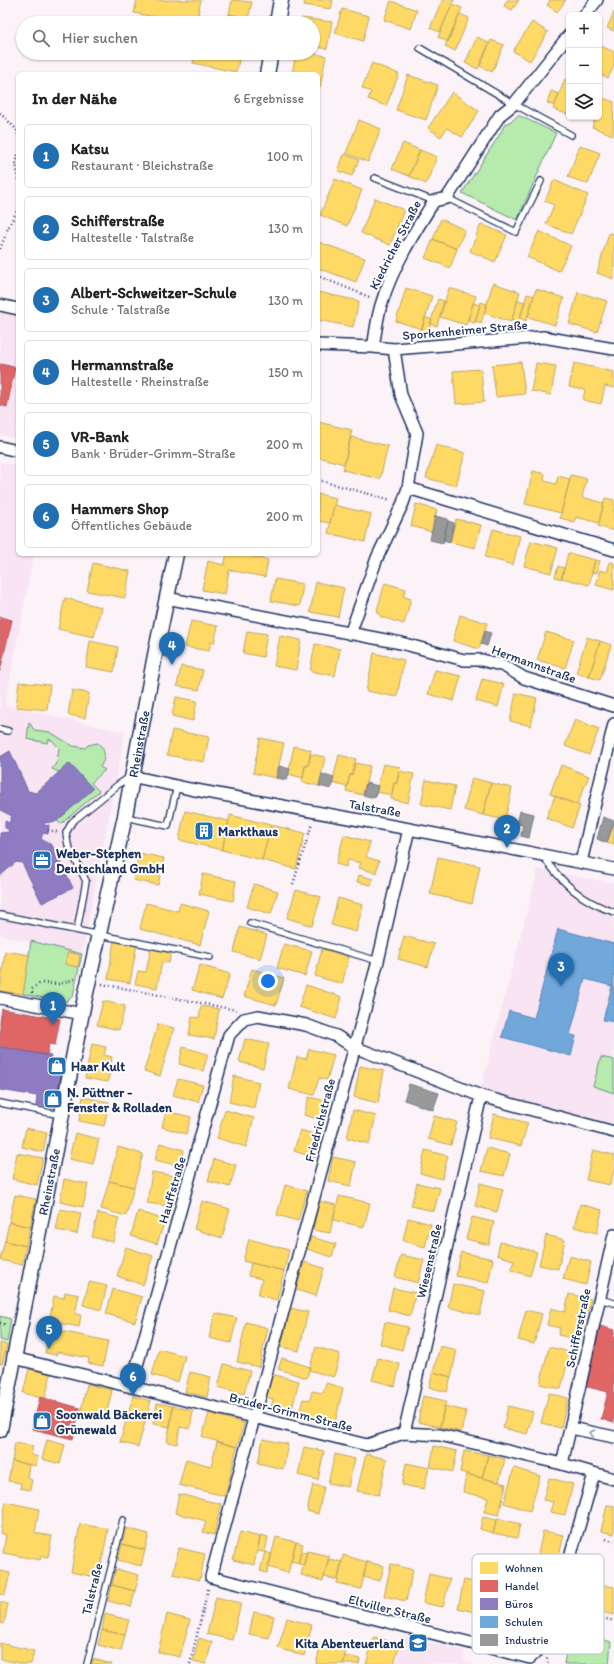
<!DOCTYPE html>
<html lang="de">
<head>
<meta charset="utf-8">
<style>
	body { margin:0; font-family:Itim,sans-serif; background:#f6f6f6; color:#202124 }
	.controls { position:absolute; right:12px; top:12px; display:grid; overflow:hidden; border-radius:6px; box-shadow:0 1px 3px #0004 }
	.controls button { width:36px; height:36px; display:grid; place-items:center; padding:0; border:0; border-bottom:1px solid #e0e0e0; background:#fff; color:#202124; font:20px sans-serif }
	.you { position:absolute; left:268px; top:981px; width:14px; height:14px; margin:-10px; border:3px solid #fff; border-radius:50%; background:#1a73e8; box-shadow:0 0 0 6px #1a73e833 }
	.badge { display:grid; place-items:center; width:26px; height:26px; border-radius:50%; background:#1f6fb2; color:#fff; font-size:13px; font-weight:700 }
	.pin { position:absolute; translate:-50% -33px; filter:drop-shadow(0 1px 2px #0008) }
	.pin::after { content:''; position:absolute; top:21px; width:14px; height:12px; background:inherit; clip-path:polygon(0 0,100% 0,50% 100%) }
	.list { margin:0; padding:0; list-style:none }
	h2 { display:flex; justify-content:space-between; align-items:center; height:52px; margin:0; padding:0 16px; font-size:17px }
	h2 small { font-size:13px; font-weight:400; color:#757577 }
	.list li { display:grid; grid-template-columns:26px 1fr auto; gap:12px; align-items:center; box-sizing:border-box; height:64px; margin:0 8px 8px; padding:0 8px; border:1px solid #e0e0e0; border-radius:6px }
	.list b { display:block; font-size:15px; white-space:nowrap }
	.list p { margin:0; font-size:13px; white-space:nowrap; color:#757577 }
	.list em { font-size:13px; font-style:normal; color:#757577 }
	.icon { flex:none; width:22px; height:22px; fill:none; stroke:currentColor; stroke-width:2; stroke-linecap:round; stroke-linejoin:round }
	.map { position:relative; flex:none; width:614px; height:1664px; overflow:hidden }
	.search { position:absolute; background:#fff; box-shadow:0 1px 3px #0004; left:16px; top:16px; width:304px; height:44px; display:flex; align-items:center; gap:10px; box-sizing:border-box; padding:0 14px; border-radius:22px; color:#757577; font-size:15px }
	.panel { position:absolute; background:#fff; box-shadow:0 1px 3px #0004; left:16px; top:72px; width:304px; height:484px; border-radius:6px }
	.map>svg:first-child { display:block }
	.built { fill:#f8e4f2 }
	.green { fill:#b7ebad; stroke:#698d86 }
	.homes { fill:#ffd966; stroke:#bba664 }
	.shops { fill:#e06666; stroke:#a55664 }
	.offices { fill:#8e7cc3; stroke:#6c65a5 }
	.schools { fill:#6fa8dc; stroke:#5684b6 }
	.industry { fill:#999; stroke:#737987 }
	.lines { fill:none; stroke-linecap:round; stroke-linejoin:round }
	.service-casing { stroke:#1b2f5e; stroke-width:8 }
	.minor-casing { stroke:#1b2f5e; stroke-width:14 }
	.tertiary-casing { stroke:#1b2f5e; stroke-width:17 }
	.path { stroke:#1b2f5e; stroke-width:2.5; stroke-dasharray:1 3; stroke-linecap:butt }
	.service { stroke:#fff; stroke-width:5.5 }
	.minor { stroke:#fff; stroke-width:11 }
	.tertiary { stroke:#fff; stroke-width:14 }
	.oneway { stroke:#8d97ae }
	.labels { text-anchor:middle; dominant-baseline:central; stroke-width:4; stroke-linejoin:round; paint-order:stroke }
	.street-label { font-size:13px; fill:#1b2f5e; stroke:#fff }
	.poi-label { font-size:13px; font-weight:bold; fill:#1b2f5e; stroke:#fff; text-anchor:start }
	.key { fill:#fff; stroke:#bbc1cf; stroke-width:1 }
	.key-label { font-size:11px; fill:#1b2f5e }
</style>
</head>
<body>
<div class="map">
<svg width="614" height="1664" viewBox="0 0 614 1664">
	<rect width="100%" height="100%" fill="#fcf3f9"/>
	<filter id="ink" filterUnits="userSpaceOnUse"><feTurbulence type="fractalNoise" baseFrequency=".025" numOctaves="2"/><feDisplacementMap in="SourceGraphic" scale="8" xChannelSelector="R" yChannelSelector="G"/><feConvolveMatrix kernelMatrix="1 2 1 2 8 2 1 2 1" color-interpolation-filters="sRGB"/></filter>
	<g filter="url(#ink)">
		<path class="built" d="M0 305 18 309V419L14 438 0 435Z
			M0 462 18 466V554H34L5 705 125 732 82 954 0 935Z
			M538 869 614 883V1128L481 1088Z
			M404 1636 465 1651 464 1661 475 1664H397Z"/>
		<path class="green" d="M518 115 556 133 517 220 462 193 500 134 505 124 513 120Z
			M29 722 34 730 50 732 73 746 85 748 88 745 98 743C106 750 106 758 100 767L105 770 91 783 99 791 61 824 57 821 59 772 52 769 57 762 59 748 53 741 49 739 47 743 27 739Z
			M31 941 82 954 73 996 65 1002 23 994Z
			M601 1057 614 1060V1093L593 1086Z
			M0 1316 11 1319 7 1342 0 1340Z
			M570 1630 611 1642 609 1664H564Z"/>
		<path class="homes" d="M137 0H201L196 23H186L134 13Z
			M232 0 252 2 248 19 229 14Z
			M305 0H333L331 9 304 5Z
			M442 0H454L440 32 430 28Z
			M507 0H519L512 10 504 6Z
			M550 0H566L557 12 547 5Z
			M391 1 417 10 411 29 384 20Z
			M452 4 462 8 448 42 438 37Z
			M342 9 369 16 363 41 335 33Z
			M614 12V31L607 28Z
			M229 14 248 19 247 23H227Z
			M460 14 469 18 455 51 445 46Z
			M302 18 332 22 327 49 313 46V23H301Z
			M532 22 548 32 530 61 513 51Z
			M477 37 489 43 478 69 465 63Z
			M491 40 504 45 492 72 480 66Z
			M599 45 614 52V66L608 78 599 73Z
			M195 53H241L236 72 193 63Z
			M296 53H311L326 56 320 87 318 86V74H292Z
			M372 63 399 74 386 106 368 99 371 92 362 88Z
			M408 75 438 85 426 120 396 110Z
			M565 79 569 81V115L553 109Z
			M551 91 559 94 554 106 547 103Z
			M452 92 479 111 462 137 447 128 441 137 428 128Z
			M603 98 614 102 613 135 592 127 596 117H599V109Z
			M359 120 381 129 368 162 346 153Z
			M403 143 420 150 409 176 392 169Z
			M580 145 600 153 588 184 568 177Z
			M420 150 437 157 426 184 409 176Z
			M344 154 359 160 352 176 338 171Z
			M335 179 362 190 347 226 320 215Z
			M554 180 588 195 571 234 546 224 554 205 545 201Z
			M375 198 404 210 390 245 361 233Z
			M441 219 465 230 457 249 433 239Z
			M481 224 507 235 495 262 470 251Z
			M539 231 571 246 559 271 527 257Z
			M609 233 614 234V279L597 273Z
			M433 239 457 249 450 268 425 258Z
			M318 242 365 258 356 282 318 268Z
			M493 283 520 292 511 322 484 313Z
			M406 288 432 296 422 329 396 321Z
			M449 288 476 296 466 325 440 317Z
			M536 289 564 298 555 325 528 317Z
			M318 292 359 301 353 327 318 320Z
			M578 292 607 301 597 332 569 324Z
			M527 294 534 296 526 321 520 318Z
			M438 299 444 301 437 326 430 324Z
			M518 300 525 302 518 322 512 319Z
			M481 302 487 304 481 323 475 321Z
			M473 303 480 305 475 323 468 321Z
			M425 317 432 320 427 336 420 334Z
			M521 362 525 394 496 397 492 365Z
			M536 363 556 366 551 395 531 391Z
			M574 363 614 372V388L605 386 601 404 583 400 585 390 569 387Z
			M481 369 484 402 456 404 453 371Z
			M318 422 352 430 344 464 318 457Z
			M351 437 388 446 380 479 343 470Z
			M436 445 465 453 456 486 426 478Z
			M533 471 545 474 544 481 556 484 558 476 570 479 561 513 525 504Z
			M571 475 587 479 582 497 604 503 599 523 576 517 575 522 560 518Z
			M318 494 336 498 330 523 318 521Z
			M605 498 614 500V531L598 526Z
			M416 504 437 510 432 532 411 526Z
			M334 505 371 514 365 542 328 533Z
			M456 519 481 525 475 548 450 542Z
			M493 529 520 536 513 565 485 557Z
			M531 541 558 548 551 573 524 566Z
			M568 553 595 560 589 585 562 578Z
			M227 554H239L268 560 265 577 229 570 225 594 202 590 208 561 224 565Z
			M595 560 600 561 597 573 592 572Z
			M610 562 614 563V590L596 585 600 570 607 572Z
			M93 563 130 571 125 598 87 591Z
			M558 566 564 568 561 579 555 577Z
			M275 579 303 584 300 606 271 601Z
			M316 582 344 588 338 617 310 612Z
			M385 583 406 589 403 596 411 599 404 624 381 617 377 610Z
			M65 598 101 607 94 637 58 629Z
			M460 615 487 623 479 649 453 641Z
			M191 621 218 626 214 643 211 642 209 651 185 647Z
			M247 631 267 634 263 657 243 653Z
			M546 632 574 640 565 668 537 660Z
			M280 636 301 640 296 670 274 666Z
			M587 637 600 641 589 677 576 673Z
			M90 641 118 647 114 672 86 667Z
			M600 641 611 645 600 680 589 677Z
			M315 644 340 649 335 676 310 671Z
			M374 653 404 660 397 697 366 691Z
			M181 666 203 670 199 690 177 686Z
			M435 670 461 676 454 701 428 694Z
			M482 679 504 684 498 707 476 701Z
			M19 682 50 685 47 710 16 707Z
			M72 690 89 693 85 718 68 715Z
			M516 693 537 698 531 726 510 721Z
			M176 697 197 701 193 721 172 716Z
			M575 719 599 729 589 755 565 746Z
			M172 730 209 737 204 762 167 755Z
			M260 738 284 743 276 778 253 773Z
			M294 746 311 750 308 766H305L303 778 288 774Z
			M311 754 325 757 319 786 302 782 305 766H308Z
			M339 755 356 759 352 775H350L347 787 332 783Z
			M355 763 370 766 363 795 346 791 350 775H352Z
			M383 764 400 767 397 783H394L392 795 376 792Z
			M561 765 589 776 577 805 550 794Z
			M399 771 414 774 408 803 391 799 394 783H397Z
			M472 778 491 783 483 815 464 810Z
			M426 780 455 786 450 810 421 804Z
			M491 783 512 788 505 820 483 815Z
			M555 796 580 806 572 828 546 818Z
			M185 811 229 821 222 850 179 840Z
			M230 815 271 825 262 860 222 850Z
			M614 823V845L607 843Z
			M271 825 305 833 296 869 262 860Z
			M344 835 370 842 366 857 379 861 376 873 359 868 361 863 348 860 346 867 336 864Z
			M139 853 164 858 158 885 133 880Z
			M438 857 480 866 472 904 430 894Z
			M203 874 236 881 233 901 199 894Z
			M359 875 373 879 371 885 357 882Z
			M254 884 278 891 271 914 247 907Z
			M296 890 321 897 312 926 287 918Z
			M338 898 363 905 356 932 331 925Z
			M146 903 178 911 180 903 209 911 200 945 140 929Z
			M240 927 267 935 260 959 234 952Z
			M404 936 434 944 428 967 398 959Z
			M114 940 137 944 130 983 108 979Z
			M284 944 312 951 305 976 277 968Z
			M151 948 171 952 169 963 162 962 157 988 135 984 138 971 146 972Z
			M322 949 349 957 342 984 315 976Z
			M5 951 29 955 23 994 0 991Z
			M68 952 80 955 78 967 65 964Z
			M200 965 230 974 222 999 192 990Z
			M252 969 284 978 276 1005 244 996Z
			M306 985 342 997 336 1019 299 1007Z
			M103 1001 125 1006 119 1030 97 1025Z
			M201 1006 219 1009 214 1039 189 1035 192 1017 199 1018Z
			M158 1024 174 1028 160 1076 144 1071Z
			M245 1039 269 1044 263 1068 239 1062Z
			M92 1044 106 1047 104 1055 112 1057 108 1082 85 1078Z
			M183 1047 208 1054 203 1071 179 1064Z
			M309 1049 334 1055 327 1080 319 1078 314 1095 289 1089 297 1057 306 1059Z
			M360 1066 384 1071 378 1103 354 1097Z
			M234 1076 259 1082 254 1108 229 1102Z
			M178 1079 203 1085 198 1102 173 1095Z
			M83 1097 109 1102 104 1126 79 1121Z
			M309 1097 330 1102 325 1121 304 1115Z
			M225 1110 254 1118 246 1147 217 1138Z
			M353 1110 376 1116 369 1144 347 1138Z
			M166 1111 191 1117 186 1134 162 1127Z
			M494 1114 528 1123 521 1146 488 1138Z
			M434 1116 457 1122 451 1145 428 1139Z
			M26 1128 47 1133 43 1152 22 1147Z
			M300 1130 321 1136 315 1158 294 1151Z
			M75 1133 99 1139 93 1164 69 1159Z
			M160 1143 184 1150 180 1166 155 1160Z
			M118 1147 143 1154 134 1187 109 1181Z
			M487 1148 510 1154 504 1176 481 1171Z
			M425 1150 448 1156 442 1179 420 1173Z
			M593 1150 614 1155V1170L610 1185 586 1180Z
			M17 1153 43 1158 37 1185 12 1179Z
			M333 1157 356 1162 351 1186 328 1181Z
			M214 1159 236 1165 230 1187 208 1181Z
			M152 1172 174 1176 169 1206 147 1203Z
			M64 1179 88 1184 83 1207 60 1202Z
			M109 1181 134 1187 126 1216 101 1209Z
			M417 1183 440 1188 434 1211 411 1206Z
			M480 1183 503 1189 497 1212 475 1206Z
			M285 1185 307 1191 298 1221 277 1215Z
			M15 1195 36 1199 30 1227 9 1222Z
			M339 1196 370 1203 364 1227 333 1220Z
			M202 1201 230 1209 222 1238 194 1229Z
			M319 1201 336 1205 330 1233 313 1230Z
			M580 1204 602 1210 597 1233 574 1227Z
			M60 1209 81 1213 77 1234 56 1230Z
			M138 1211 165 1220 157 1244 131 1236Z
			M98 1213 119 1218 113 1242 92 1237Z
			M472 1217 494 1222 489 1245 466 1239Z
			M408 1218 431 1224 425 1247 403 1241Z
			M9 1222 30 1227 26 1246 5 1241Z
			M546 1235 565 1240 558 1269 539 1265Z
			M311 1237 336 1244 332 1257 307 1249Z
			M249 1239 289 1250 284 1271 243 1261Z
			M5 1241 26 1246 22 1265 0 1260Z
			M500 1242 537 1252 530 1276 511 1270 514 1260 497 1255Z
			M126 1247 153 1256 143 1285 117 1276Z
			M461 1252 493 1259 488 1283 456 1276Z
			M401 1255 424 1260 418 1283 395 1277Z
			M569 1256 591 1262 586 1285 563 1279Z
			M304 1262 324 1268 316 1296 296 1290Z
			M251 1263 284 1271 277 1300 258 1295 262 1279 248 1276Z
			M89 1282 107 1286 101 1310 83 1305Z
			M453 1284 485 1291 480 1315 448 1307Z
			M393 1288 416 1293 410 1316 388 1310Z
			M113 1289 142 1297 135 1322 106 1314Z
			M65 1292 79 1295 75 1314 81 1315 79 1327 49 1321 54 1296 64 1298Z
			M569 1294 591 1299 581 1340 558 1335 560 1328 547 1325 551 1308 565 1312Z
			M290 1308 308 1312 299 1351 281 1347Z
			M526 1310 542 1314 534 1344 518 1340Z
			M215 1313 237 1318 231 1343 209 1338Z
			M51 1321 62 1324 61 1331 108 1341 103 1366 88 1363 89 1358 57 1352 56 1355 45 1353Z
			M246 1322 268 1328 259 1367 237 1362Z
			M385 1322 408 1327 402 1350 380 1344Z
			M0 1343 7 1345 2 1364H0Z
			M440 1346 457 1350 451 1377 433 1372Z
			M316 1347 340 1354 334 1377 309 1370Z
			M549 1347 570 1352 561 1389 540 1384Z
			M159 1349 185 1356 178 1382 152 1375Z
			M282 1358 310 1367 307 1378 278 1369Z
			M378 1358 400 1364 395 1386 372 1380Z
			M224 1364 250 1371 244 1394 218 1387Z
			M29 1369 51 1374 45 1399 23 1393Z
			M190 1372 211 1377 207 1397 185 1392Z
			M433 1372 451 1377 447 1392 429 1387Z
			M271 1374 299 1381 291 1413 271 1408 273 1399 265 1397Z
			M326 1383 343 1388 335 1423 299 1414 303 1399 310 1400 312 1391 323 1393Z
			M87 1384 112 1390 106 1416 81 1410Z
			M549 1393 568 1398 561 1428 541 1423Z
			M133 1396 151 1401 138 1447 120 1442Z
			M423 1396 446 1401 440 1427 418 1422Z
			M157 1403 173 1406 170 1427 153 1424Z
			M173 1406 193 1411 190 1429 180 1427 177 1444 167 1442Z
			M444 1406 466 1411 461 1432 440 1427Z
			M508 1406 533 1412 527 1434 503 1428Z
			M209 1413 244 1423 237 1447 202 1437Z
			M263 1439 288 1444 283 1469 258 1463Z
			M47 1440 65 1445 60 1464 42 1459Z
			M217 1442 237 1447 225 1496 179 1485 186 1459 211 1466Z
			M15 1443 33 1446 31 1455 38 1457 36 1466 12 1461Z
			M434 1446 457 1451 453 1472 430 1467Z
			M304 1447 324 1451 318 1480 298 1475Z
			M464 1451 488 1455 482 1478 460 1472Z
			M335 1454 355 1459 348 1487 328 1483Z
			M366 1454 387 1459 379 1495 357 1491Z
			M488 1455 505 1459 499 1482 482 1478Z
			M12 1461 29 1465 27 1478 32 1480 30 1490 20 1488 21 1483 8 1481Z
			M406 1463 429 1468 424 1489 402 1485Z
			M514 1468 540 1476 530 1511 504 1503Z
			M466 1474 506 1484 499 1515 484 1512 488 1498 463 1492Z
			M549 1478 573 1484 565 1515 550 1512 553 1502 543 1500Z
			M313 1485 324 1487 318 1514 307 1511Z
			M179 1494 221 1504 214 1535 203 1532 206 1521 175 1513Z
			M6 1502 39 1509 35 1533 52 1536 48 1557 41 1556 40 1560 3 1553 6 1535 0 1533Z
			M607 1505 614 1506V1534L601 1531Z
			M483 1517 497 1520 493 1533 480 1529Z
			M497 1518 520 1524 517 1538 493 1533Z
			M80 1524 108 1529 99 1578 71 1572Z
			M126 1528 149 1534 145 1550 122 1544Z
			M543 1531 564 1535 557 1564 537 1559Z
			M240 1532 260 1537 254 1565 233 1560Z
			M261 1535 268 1537 265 1552 257 1551Z
			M276 1537 296 1542 288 1573 268 1567Z
			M296 1542 303 1544 298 1563 291 1561Z
			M122 1544 145 1550 141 1566 118 1560Z
			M179 1548 205 1554 200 1580 173 1574Z
			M307 1551 329 1556 323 1581 301 1575Z
			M265 1552 272 1554 267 1573 260 1571Z
			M301 1552 307 1553 304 1565 298 1564Z
			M343 1555 367 1562 361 1589 337 1583Z
			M329 1559 342 1562 338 1580 324 1577Z
			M367 1562 384 1566 380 1581 363 1577Z
			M391 1564 413 1570 406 1601 384 1596Z
			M116 1569 139 1575 135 1591 112 1585Z
			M0 1571 10 1573 5 1595 0 1594Z
			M429 1574 450 1579 443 1607 423 1603Z
			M464 1580 485 1584 478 1613 458 1608Z
			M588 1582 614 1587V1615L582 1608Z
			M112 1585 135 1591 131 1607 108 1601Z
			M216 1597 241 1603 232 1640 207 1634Z
			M0 1602 8 1604 4 1624 0 1623Z
			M254 1612 274 1616 269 1638 249 1634Z
			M105 1614 129 1620 125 1635 102 1630Z
			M167 1614 190 1620 180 1657 158 1652Z
			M287 1618 312 1625 304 1656 278 1648Z
			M102 1630 125 1635 121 1651 98 1645Z
			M374 1637 400 1644 394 1664H366Z
			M199 1638 212 1642 206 1664 193 1661Z
			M0 1643 34 1651 31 1664H23L0 1659Z
			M321 1644 346 1650 343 1664H316Z
			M345 1656 360 1659 359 1664H343Z
			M93 1659 112 1664H92Z"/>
		<path class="shops" d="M0 364 15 367 7 407 0 405Z
			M0 617 12 620 0 671Z
			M2 1009 60 1019 55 1045 49 1044 47 1055 0 1047V1021Z
			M600 1326 614 1330V1423L601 1419 608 1392 584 1386Z
			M40 1397 80 1408 73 1439 32 1429Z"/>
		<path class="offices" d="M10 751 28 791 36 793 69 763 93 789 57 821 44 823 45 826 49 825 48 834 43 833 41 839 52 845 73 888 42 903 22 863 16 862 0 876V833L9 832 8 829 5 828V821L9 823 12 816 2 811 0 808V757Z
			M0 1047 51 1056 50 1060 63 1062 55 1108 36 1105 37 1096 0 1090Z"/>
		<path class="schools" d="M558 929 614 944V1022L603 1020 612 986 585 979 570 1035 576 1036 571 1056 502 1037 509 1011 534 1018Z"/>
		<path class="industry" d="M435 516 448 519 443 543 430 540Z
			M448 521 454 523 450 542 443 540Z
			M485 631 491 633 487 646 481 644Z
			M279 766 290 769 287 780 276 778Z
			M322 774 334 777 331 789 319 786Z
			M366 783 378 786 375 798 363 795Z
			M520 811 534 814 529 838 521 836 523 825 517 824Z
			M603 817 614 821 607 843 597 839Z
			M409 1084 439 1093 433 1110 404 1100Z"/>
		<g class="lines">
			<g class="service-casing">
				<path id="service" d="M420 48 514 104 571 135
					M375 178 434 201
					M447 198 516 232 541 181
					M0 729 8 731
					M125 817 168 826 177 786
					M542 855C561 882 582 902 614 912
					M0 915 210 957
					M250 923 378 961
					M77 930 86 881 68 845 66 833 72 822 119 784 131 776
					M0 1103 61 1115
					M599 1299 614 1303
					M87 1664 123 1520"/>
			</g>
			<g class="minor-casing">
				<path id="minor" d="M585 15 597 0
					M0 305 18 309
					M318 345 373 347 394 349 543 337 614 349
					M373 347C376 332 377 316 382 302 393 266 414 233 434 201L447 198 500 115 514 104 569 35
					M394 349 401 395 417 433 408 488
					M0 447 18 451
					M166 598 401 643 464 660H482L504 666 524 678 614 706
					M350 634 377 558 403 503 408 488 614 550
					M131 776 190 789 409 829 614 869
					M409 829 378 961 211 1577 530 1658 545 1644 594 1474
					M581 862 614 724
					M0 998 82 1014
					M14 1358 367 1445 404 1433 440 1435 562 1464 614 1235
					M131 1387 229 1035 244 1019 258 1016 306 1025 336 1036 354 1047 481 1096 614 1132
					M571 1428 614 1437
					M404 1433 481 1096
					M562 1464 614 1479"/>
			</g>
			<g class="tertiary-casing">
				<g id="tertiary">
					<path d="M277 23 281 0"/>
					<path d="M267 74 271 53"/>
					<path id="s1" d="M0 1430 84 1002 125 816 155 655 176 554"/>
				</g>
			</g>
			<path class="path" d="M0 113 17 130 18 135
				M18 155 16 163 18 181
				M0 249 8 228 18 209
				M320 277 372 298
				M318 480 391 500
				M48 830 57 832
				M293 884 312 824
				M102 984 236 1010
				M32 993V989L40 983 59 984 75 979
				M0 1323 7 1325
				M606 1539 614 1541
				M595 1616 614 1621
				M547 1658 548 1664
				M190 1664 208 1589"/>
			<use href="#service" class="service"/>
			<use href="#minor" class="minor"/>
			<use href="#tertiary" class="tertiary"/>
		</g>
		<defs><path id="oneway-chevron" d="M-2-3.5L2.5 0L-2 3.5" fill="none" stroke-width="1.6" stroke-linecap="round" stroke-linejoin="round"/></defs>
		<use class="oneway" href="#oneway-chevron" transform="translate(592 1433) rotate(-168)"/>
	</g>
	<defs>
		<g id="building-square" transform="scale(1)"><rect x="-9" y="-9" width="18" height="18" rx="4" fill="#1f6fb2" stroke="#fff"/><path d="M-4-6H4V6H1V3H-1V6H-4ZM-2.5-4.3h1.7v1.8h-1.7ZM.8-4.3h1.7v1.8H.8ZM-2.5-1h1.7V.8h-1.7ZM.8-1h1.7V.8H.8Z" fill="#fff"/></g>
		<g id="office-square" transform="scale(1)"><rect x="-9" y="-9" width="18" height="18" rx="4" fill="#1f6fb2" stroke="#fff"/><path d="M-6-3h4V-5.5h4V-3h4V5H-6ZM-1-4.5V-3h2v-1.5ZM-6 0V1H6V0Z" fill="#fff"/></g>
		<g id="shop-square" transform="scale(1)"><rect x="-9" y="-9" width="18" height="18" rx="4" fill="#1f6fb2" stroke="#fff"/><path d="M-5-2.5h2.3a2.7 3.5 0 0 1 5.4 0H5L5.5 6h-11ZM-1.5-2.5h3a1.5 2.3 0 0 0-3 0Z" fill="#fff"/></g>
		<g id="school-square" transform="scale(1)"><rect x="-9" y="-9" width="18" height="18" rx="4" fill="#1f6fb2" stroke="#fff"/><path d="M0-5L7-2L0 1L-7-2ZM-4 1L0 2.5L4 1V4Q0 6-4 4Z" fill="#fff"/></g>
	</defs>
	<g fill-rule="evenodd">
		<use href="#building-square" x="204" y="831"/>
		<use href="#office-square" x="42" y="860"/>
		<use href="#shop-square" x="57" y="1066"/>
		<use href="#shop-square" x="53" y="1099"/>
		<use href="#shop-square" x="42" y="1421"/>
		<use href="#school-square" x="418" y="1643"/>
	</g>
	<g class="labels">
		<g class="street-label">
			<text transform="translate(395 245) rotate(-63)">Kiedricher Straße</text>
			<text transform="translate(465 330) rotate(-5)">Sporkenheimer Straße</text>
			<text transform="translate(534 664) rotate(20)">Hermannstraße</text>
			<text stroke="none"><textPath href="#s1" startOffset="700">Rheinstraße</textPath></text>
			<text transform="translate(375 808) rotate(10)">Talstraße</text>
			<text transform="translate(320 1120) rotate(-75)">Friedrichstraße</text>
			<text stroke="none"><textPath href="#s1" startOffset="253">Rheinstraße</textPath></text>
			<text transform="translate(172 1190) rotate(-74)">Hauffstraße</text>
			<text transform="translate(429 1261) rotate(-77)">Wiesenstraße</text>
			<text transform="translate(578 1328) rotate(-78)">Schifferstraße</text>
			<text transform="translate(291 1412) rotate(14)">Brüder-Grimm-Straße</text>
			<text transform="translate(92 1589) rotate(-76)">Talstraße</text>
			<text transform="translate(390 1609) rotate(14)">Eltviller Straße</text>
		</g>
		<g class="poi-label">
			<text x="218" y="831">Markthaus</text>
			<text x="56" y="853">Weber-Stephen<tspan x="56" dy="15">Deutschland GmbH</tspan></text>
			<text x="71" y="1066">Haar Kult</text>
			<text x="67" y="1092">N. Püttner -<tspan x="67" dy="15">Fenster &amp; Rolladen</tspan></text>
			<text x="56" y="1414">Soonwald Bäckerei<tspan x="56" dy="15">Grünewald</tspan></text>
			<text x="404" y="1643" text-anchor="end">Kita Abenteuerland</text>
		</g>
	</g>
	<rect x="472" y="1554" width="132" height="100" rx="6" class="key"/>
	<rect x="480" y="1562" width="18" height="12" fill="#ffd966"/>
	<rect x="480" y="1580" width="18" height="12" fill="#e06666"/>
	<rect x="480" y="1598" width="18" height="12" fill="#8e7cc3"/>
	<rect x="480" y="1616" width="18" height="12" fill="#6fa8dc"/>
	<rect x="480" y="1634" width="18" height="12" fill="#999"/>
	<g class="key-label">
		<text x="505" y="1572">Wohnen</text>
		<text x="505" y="1590">Handel</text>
		<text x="505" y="1608">Büros</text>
		<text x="505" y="1626">Schulen</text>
		<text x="505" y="1644">Industrie</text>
	</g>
</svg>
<div class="controls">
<button>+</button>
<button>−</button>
<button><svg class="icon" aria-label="layers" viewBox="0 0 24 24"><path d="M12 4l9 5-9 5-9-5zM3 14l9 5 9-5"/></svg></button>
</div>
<div class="you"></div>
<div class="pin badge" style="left:53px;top:1025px">1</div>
<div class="pin badge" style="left:507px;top:848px">2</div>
<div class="pin badge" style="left:561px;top:986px">3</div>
<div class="pin badge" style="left:172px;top:665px">4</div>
<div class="pin badge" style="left:49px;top:1349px">5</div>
<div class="pin badge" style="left:133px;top:1396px">6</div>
<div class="search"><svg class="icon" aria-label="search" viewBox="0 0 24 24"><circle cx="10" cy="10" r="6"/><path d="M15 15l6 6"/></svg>Hier suchen</div>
<section class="panel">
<h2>In der Nähe<small>6 Ergebnisse</small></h2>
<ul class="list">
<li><span class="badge">1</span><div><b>Katsu</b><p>Restaurant · Bleichstraße</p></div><em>100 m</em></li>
<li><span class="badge">2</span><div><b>Schifferstraße</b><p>Haltestelle · Talstraße</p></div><em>130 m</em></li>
<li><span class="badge">3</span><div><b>Albert-Schweitzer-Schule</b><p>Schule · Talstraße</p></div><em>130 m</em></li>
<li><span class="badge">4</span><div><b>Hermannstraße</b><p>Haltestelle · Rheinstraße</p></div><em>150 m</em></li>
<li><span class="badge">5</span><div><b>VR-Bank</b><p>Bank · Brüder-Grimm-Straße</p></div><em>200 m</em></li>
<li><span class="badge">6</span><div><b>Hammers Shop</b><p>Öffentliches Gebäude</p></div><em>200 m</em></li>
</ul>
</section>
</div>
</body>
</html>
